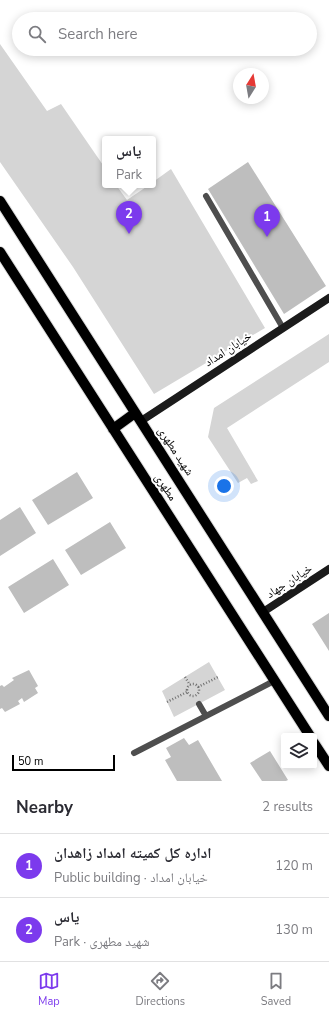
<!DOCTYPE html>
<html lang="en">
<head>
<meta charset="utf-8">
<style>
	body { margin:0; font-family:"Nunito Sans","Noto Naskh Arabic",sans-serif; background:#f2f2f3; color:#2b2b33 }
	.controls { position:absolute; right:12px; bottom:12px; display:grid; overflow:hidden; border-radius:4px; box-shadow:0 2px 10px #0003 }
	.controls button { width:36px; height:36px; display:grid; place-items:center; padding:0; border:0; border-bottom:1px solid #e1e1e2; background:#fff; color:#2b2b33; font:20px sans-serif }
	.compass { position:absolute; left:233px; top:68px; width:36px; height:36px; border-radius:50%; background:#fff; box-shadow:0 2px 10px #0003; rotate:11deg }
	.scale { position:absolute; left:12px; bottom:10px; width:103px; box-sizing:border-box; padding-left:4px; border:2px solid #000; border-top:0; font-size:11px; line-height:14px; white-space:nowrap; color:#000; -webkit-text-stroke:3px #fff; paint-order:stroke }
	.you { position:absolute; left:224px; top:486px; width:14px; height:14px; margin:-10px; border:3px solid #fff; border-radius:50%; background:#1a73e8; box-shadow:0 0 0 6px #1a73e833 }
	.badge { display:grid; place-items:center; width:26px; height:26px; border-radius:50%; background:#7c3aed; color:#fff; font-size:13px; font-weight:700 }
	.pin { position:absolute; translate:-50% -33px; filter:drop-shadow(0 1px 2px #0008) }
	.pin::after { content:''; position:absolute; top:21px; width:14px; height:12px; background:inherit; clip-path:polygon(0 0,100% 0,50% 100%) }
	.popup { position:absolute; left:102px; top:136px; width:54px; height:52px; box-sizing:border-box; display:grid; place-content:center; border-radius:4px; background:#fff; filter:drop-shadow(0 1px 3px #0005); font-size:13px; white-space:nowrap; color:#7c7c81 }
	.popup b { font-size:15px; color:#2b2b33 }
	.popup::after { content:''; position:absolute; left:50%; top:100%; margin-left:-8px; border:8px solid transparent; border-top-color:#fff }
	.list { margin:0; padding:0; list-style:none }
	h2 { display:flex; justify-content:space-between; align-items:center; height:52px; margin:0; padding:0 16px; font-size:17px }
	h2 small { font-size:13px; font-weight:400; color:#7c7c81 }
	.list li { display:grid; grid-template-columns:26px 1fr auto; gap:12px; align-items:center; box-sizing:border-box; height:64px; padding:0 16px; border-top:1px solid #e1e1e2 }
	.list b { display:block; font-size:15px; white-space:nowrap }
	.list p { margin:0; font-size:13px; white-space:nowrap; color:#7c7c81 }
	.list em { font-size:13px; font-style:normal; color:#7c7c81 }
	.icon { flex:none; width:22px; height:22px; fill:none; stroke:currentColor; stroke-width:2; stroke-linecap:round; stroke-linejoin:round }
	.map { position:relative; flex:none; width:329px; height:781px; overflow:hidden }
	.search { position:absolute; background:#fff; box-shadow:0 2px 10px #0003; left:12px; right:12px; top:12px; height:44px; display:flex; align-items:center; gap:10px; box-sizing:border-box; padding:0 14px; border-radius:22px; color:#7c7c81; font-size:15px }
	.sheet { height:180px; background:#fff }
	nav { display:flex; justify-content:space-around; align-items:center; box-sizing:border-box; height:56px; border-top:1px solid #e1e1e2; background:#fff; font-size:11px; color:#7c7c81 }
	nav a { display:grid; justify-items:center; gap:2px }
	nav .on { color:#7c3aed }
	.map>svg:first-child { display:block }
	.green { fill:#d5d5d5 }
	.building { fill:#bebebe }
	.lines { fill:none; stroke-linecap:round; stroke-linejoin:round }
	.primary-casing { stroke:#dbdbdb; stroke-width:12 }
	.path { stroke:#707070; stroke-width:2.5; stroke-dasharray:1 2; stroke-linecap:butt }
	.lane { stroke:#4e4e4e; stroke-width:6 }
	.secondary { stroke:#1b1b1b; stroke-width:8 }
	.primary { stroke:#000; stroke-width:10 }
	.labels { text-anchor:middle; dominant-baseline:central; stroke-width:4; stroke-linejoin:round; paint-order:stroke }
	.street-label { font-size:12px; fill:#000; stroke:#fff }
</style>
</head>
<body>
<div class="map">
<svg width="329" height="781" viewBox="0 0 329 781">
	<rect width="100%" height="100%" fill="#fff"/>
	<path class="green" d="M0 44 47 111 61 104 105 168V185H116L127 200 149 185H153V182L171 169 265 328 154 394 73 267 0 162Z
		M329 334V362L227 428 258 481 251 484 247 478 238 483 208 437 214 408Z
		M209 662 225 690 174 717 162 691Z"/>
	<path class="building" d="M248 162 326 286 284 314 208 189Z
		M77 472 93 498 48 525 32 500Z
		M20 507 36 533 0 556V520Z
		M110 522 126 548 81 575 65 550Z
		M53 559 69 585 24 613 8 587Z
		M329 613V651L312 624Z
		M29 670 38 686 35 688 38 693 24 702 22 698 18 701 20 704 5 712 2 708 0 709V686L2 685 4 687 14 680 12 678Z
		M184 738 189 745 198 740 222 781H177L165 760 171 757 166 748Z
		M270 751 288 780 286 781H262L250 763Z"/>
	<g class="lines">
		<g class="primary-casing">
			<path id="primary" d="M0 201 329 716
				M0 252 310 736
				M113 429 135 413
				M314 743 329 766"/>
		</g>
		<path class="path" d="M185 677 190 685
			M187 690a6 6 0 1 1 12 0a6 6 0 1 1-12 0Z
			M198 687 218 677
			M167 702 187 692"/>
		<path class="lane" d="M206 196 283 328
			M199 704 206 716
			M134 753 274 681"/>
		<path class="secondary" d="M141 421 329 298
			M263 612 329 569"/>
		<use href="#primary" class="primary"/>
	</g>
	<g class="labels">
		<g class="street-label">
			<text transform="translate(228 349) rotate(-33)">خیابان امداد</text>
			<text transform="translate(176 451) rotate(57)">شهید مطهری</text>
			<text transform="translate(166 487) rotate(57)">مطهری</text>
			<text transform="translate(289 581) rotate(-33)">خیابان جهاد</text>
		</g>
	</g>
</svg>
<div class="controls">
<button><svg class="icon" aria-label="layers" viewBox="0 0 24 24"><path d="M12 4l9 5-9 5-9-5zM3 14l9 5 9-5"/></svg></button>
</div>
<svg class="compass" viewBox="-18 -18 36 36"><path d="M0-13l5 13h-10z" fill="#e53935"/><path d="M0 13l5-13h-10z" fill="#7c7c81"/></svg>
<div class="scale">50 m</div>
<div class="you"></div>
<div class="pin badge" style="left:267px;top:237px">1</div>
<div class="pin badge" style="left:129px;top:234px">2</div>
<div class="popup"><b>یاس</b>Park</div>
<div class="search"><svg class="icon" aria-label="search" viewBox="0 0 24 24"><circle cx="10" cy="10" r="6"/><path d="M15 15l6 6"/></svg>Search here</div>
</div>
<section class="sheet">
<h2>Nearby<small>2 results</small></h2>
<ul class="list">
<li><span class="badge">1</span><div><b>اداره کل کمیته امداد زاهدان</b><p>Public building · خیابان امداد</p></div><em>120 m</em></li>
<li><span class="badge">2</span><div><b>یاس</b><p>Park · شهید مطهری</p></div><em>130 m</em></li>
</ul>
</section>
<nav>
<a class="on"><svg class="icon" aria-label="map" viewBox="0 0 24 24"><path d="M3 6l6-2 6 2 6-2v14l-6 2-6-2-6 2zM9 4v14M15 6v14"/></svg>Map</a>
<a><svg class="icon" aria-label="directions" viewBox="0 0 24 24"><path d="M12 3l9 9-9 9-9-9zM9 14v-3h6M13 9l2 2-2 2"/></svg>Directions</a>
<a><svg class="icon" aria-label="saved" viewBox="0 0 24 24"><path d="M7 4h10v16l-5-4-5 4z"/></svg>Saved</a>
</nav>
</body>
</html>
